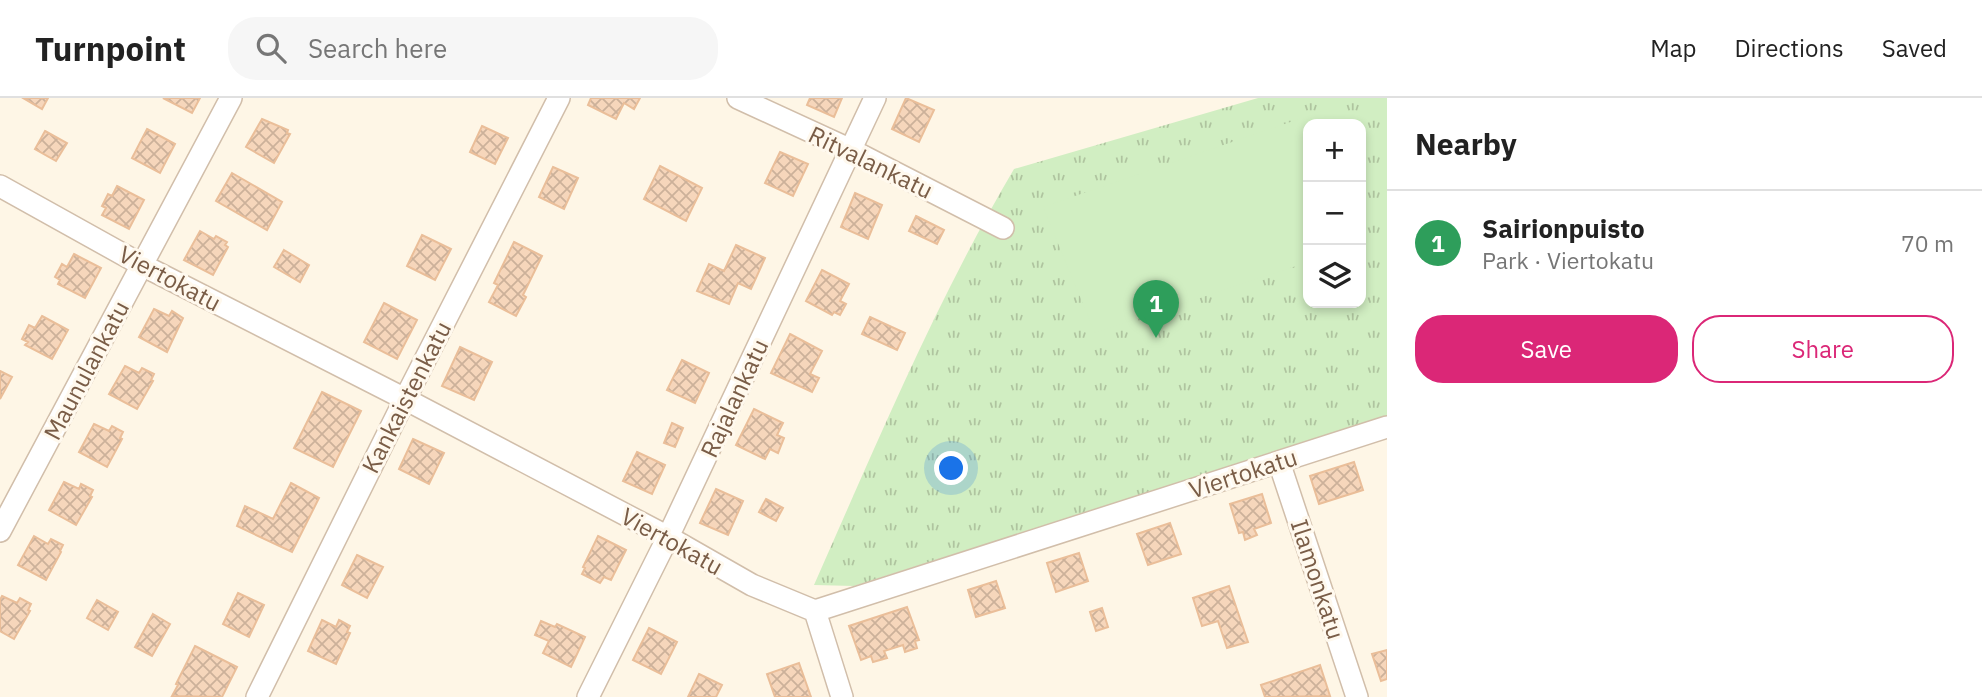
<!DOCTYPE html>
<html lang="en">
<head>
<meta charset="utf-8">
<style>
	body { margin:0; font-family:"IBM Plex Sans",sans-serif; background:#f6f6f6; color:#222 }
	.controls { position:absolute; right:21px; top:21px; display:grid; overflow:hidden; border-radius:14px; box-shadow:0 4px 10px #0003 }
	.controls button { width:63px; height:63px; display:grid; place-items:center; padding:0; border:0; border-bottom:2px solid #e0e0e0; background:#fff; color:#222; font:35px sans-serif }
	.you { position:absolute; left:952px; top:371px; width:24px; height:24px; margin:-18px; border:5px solid #fff; border-radius:50%; background:#1a73e8; box-shadow:0 0 0 10px #1a73e833 }
	.badge { display:grid; place-items:center; width:46px; height:46px; border-radius:50%; background:#db2777; color:#fff; font-size:23px; font-weight:700 }
	.pin { position:absolute; translate:-50% -58px; filter:drop-shadow(0 2px 4px #0008) }
	.pin::after { content:''; position:absolute; top:37px; width:24px; height:21px; background:inherit; clip-path:polygon(0 0,100% 0,50% 100%) }
	.list { margin:0; padding:0; list-style:none }
	h2 { display:flex; justify-content:space-between; align-items:center; height:91px; margin:0; padding:0 28px; font-size:30px }
	h2 small { font-size:23px; font-weight:400; color:#767676 }
	.list li { display:grid; grid-template-columns:46px 1fr auto; gap:21px; align-items:center; box-sizing:border-box; height:105px; padding:0 28px; border-top:2px solid #e0e0e0 }
	.list b { display:block; font-size:26px; white-space:nowrap }
	.list p { margin:0; font-size:23px; white-space:nowrap; color:#767676 }
	.list em { font-size:23px; font-style:normal; color:#767676 }
	.actions { display:flex; gap:14px; padding:21px 28px }
	.actions a { flex:1; padding:16px 0; border:2px solid #db2777; border-radius:28px; text-align:center; font-size:24px; color:#db2777 }
	.actions .main { background:#db2777; color:#fff }
	.icon { flex:none; width:38px; height:38px; fill:none; stroke:currentColor; stroke-width:2; stroke-linecap:round; stroke-linejoin:round }
	.map { position:relative; flex:none; width:1387px; height:599px; overflow:hidden }
	header { display:flex; align-items:center; gap:42px; box-sizing:border-box; height:98px; padding:0 35px; background:#fff; border-bottom:2px solid #e0e0e0 }
	header strong { font-size:33px }
	nav { display:flex; gap:38px; margin-inline-start:auto; font-size:24px }
	.search { width:490px; height:63px; background:#f6f6f6; display:flex; align-items:center; gap:18px; box-sizing:border-box; padding:0 24px; border-radius:28px; color:#767676; font-size:26px }
	main { display:flex }
	aside { flex:1; background:#fff }
	.map>svg:first-child { display:block }
	.park { fill:url(#park-tufts); fill-rule:evenodd }
	.pitch { fill:#d1eec2 }
	.building { fill:url(#building-cross-hatch); stroke:#eabe99; stroke-width:2 }
	.lines { fill:none; stroke-linecap:round; stroke-linejoin:round }
	.street-casing { stroke:#d1beaa; stroke-width:24 }
	.street { stroke:#fff; stroke-width:21 }
	.labels { text-anchor:middle; dominant-baseline:central; stroke-width:6; stroke-linejoin:round; paint-order:stroke }
	.street-label { font-size:24px; fill:#7a5d47; stroke:#fff9ee }
</style>
</head>
<body>
<header>
<strong>Turnpoint</strong>
<div class="search"><svg class="icon" aria-label="search" viewBox="0 0 24 24"><circle cx="10" cy="10" r="6"/><path d="M15 15l6 6"/></svg>Search here</div>
<nav><a>Map</a><a>Directions</a><a>Saved</a></nav>
</header>
<main>
<div class="map">
<svg width="1387" height="599" viewBox="0 0 1387 599">
	<defs>
		<pattern id="park-tufts" width="24" height="20" patternUnits="userSpaceOnUse" patternTransform="scale(1.75)"><rect width="24" height="20" fill="#d1eec2"/><path d="M3 7l-1-3M5 7V3M7 7l1-3M15 17l-1-3M17 17v-4M19 17l1-3" fill="none" stroke="#afc49f"/></pattern>
		<pattern id="building-cross-hatch" width="8" height="8" patternUnits="userSpaceOnUse" patternTransform="scale(1.75)"><rect width="8" height="8" fill="#f6d6bb"/><path d="M0 0l8 8M0 8l8-8" fill="none" stroke="#ccb19a"/></pattern>
	</defs>
	<rect width="100%" height="100%" fill="#fef6e6"/>
	<path class="park" d="M1258 0H1387V318L854 488 814 487C876 347 936 203 1014 71ZM1308 26H1361V205H1308Z"/>
	<path class="pitch" d="M1331 10 1336 26H1308V164L1095 235 1043 109Z"/>
	<path class="building" d="M23 0H48L42 11Z
		M163 0H200L192 15Z
		M591 0H640L634 11 624 5 616 21 588 7Z
		M810 0H842L834 19 807 7Z
		M906 0 934 12 919 44 892 31Z
		M262 21 288 32 287 35 290 36 274 65 246 49Z
		M482 28 508 40 495 66 470 54Z
		M147 31 175 46 160 75 132 60Z
		M45 33 67 45 56 63 35 51Z
		M780 54 808 66 793 98 765 85Z
		M660 68 702 90 686 123 644 101Z
		M553 69 578 80 564 111 539 99Z
		M232 75 282 104 267 132 216 103Z
		M117 88 144 102 129 131 102 117 106 110 102 108 108 96 112 98Z
		M855 95 882 107 868 141 841 129Z
		M916 118 944 132 937 146 909 133Z
		M200 133 214 141 216 138 227 144 225 147 228 149 213 177 184 162Z
		M422 137 451 151 435 182 407 168Z
		M514 144 542 158 523 197 526 199 516 218 489 204 498 187 494 185Z
		M736 147 765 160 751 191 738 185 729 206 697 193 709 166 724 173Z
		M284 152 309 167 300 184 274 169Z
		M74 156 101 170 85 200 58 186 60 182 55 179 62 166 67 169Z
		M822 172 849 186 840 203 846 206 840 217 834 214 832 217 806 203Z
		M384 205 417 222 397 261 364 244Z
		M154 211 169 218 172 213 183 220 167 254 139 239Z
		M42 218 68 232 52 261 25 247 28 244 22 241 29 227 35 230Z
		M870 219 905 235 897 252 862 236Z
		M790 236 822 253 810 276 819 280 812 294 771 275Z
		M460 249 492 264 474 302 442 288Z
		M682 262 709 275 695 305 667 292Z
		M125 268 139 275 142 270 154 276 151 282 153 283 137 311 109 296Z
		M0 273 12 279 0 301Z
		M322 294 361 313 333 369 294 350Z
		M754 311 783 325 777 337 784 340 778 355 770 351 765 361 736 347Z
		M672 325 683 330 675 349 664 345Z
		M94 326 109 333 112 328 123 334 120 340 122 341 107 369 79 354Z
		M413 341 444 355 429 386 399 371Z
		M637 354 665 367 652 396 623 383Z
		M1354 364 1363 392 1319 406 1310 378Z
		M64 384 79 391 81 386 93 392 90 398 92 399 76 427 49 412Z
		M291 385 319 400 292 454 237 428 245 408 273 421Z
		M716 391 743 403 728 437 700 425Z
		M1262 396 1271 425 1254 431 1257 437 1245 442 1243 434 1239 435 1230 406Z
		M766 401 783 410 776 423 759 414Z
		M1170 425 1181 456 1148 467 1137 436Z
		M34 438 48 446 51 441 63 447 60 453 61 454 46 482 18 467Z
		M598 438 626 452 611 482 604 479 600 485 582 476 585 470 583 469Z
		M1079 455 1088 483 1056 494 1047 465Z
		M357 457 383 469 367 500 342 487Z
		M996 483 1005 510 976 519 968 492Z
		M1229 488 1248 544 1227 550 1218 523 1202 528 1193 500Z
		M238 495 264 507 249 539 223 526Z
		M2 498 17 505 20 500 31 506 28 512 30 513 14 541 0 533V502Z
		M97 502 118 514 108 532 87 520Z
		M907 509 919 542 915 543 917 550 905 554 903 547 884 553 887 560 873 564 871 558 861 562 849 528Z
		M1102 510 1108 529 1096 533 1090 514Z
		M153 516 170 526 152 558 135 549Z
		M322 522 336 529 339 522 350 528 347 534 350 535 336 566 308 553Z
		M541 523 555 529 557 526 585 539 571 569 543 555 549 543 535 537Z
		M649 530 677 544 661 576 633 562Z
		M195 548 237 569 222 599 172 598 178 587 176 586Z
		M1387 552V581L1381 583 1372 556Z
		M799 565 811 599H775L767 576Z
		M1320 567 1330 598 1265 599 1261 587Z
		M699 576 722 587 716 599H688Z"/>
	<g class="lines">
		<g class="street-casing">
			<path id="street" d="M738 0 851 52 1003 130
				M0 88 142 167 405 301 668 439 752 487 815 513 1387 329
				M1279 364 1357 599
				M0 433 231 0
				M815 513 842 599
				M257 599 405 301 559 0
				M588 599 668 439 875 0"/>
		</g>
		<use href="#street" class="street"/>
	</g>
	<g class="labels">
		<g class="street-label">
			<text transform="translate(871 64) rotate(26)">Ritvalankatu</text>
			<text transform="translate(170 180) rotate(28)">Viertokatu</text>
			<text transform="translate(86 272) rotate(-62)">Maunulankatu</text>
			<text transform="translate(406 299) rotate(-63)">Kankaistenkatu</text>
			<text transform="translate(734 300) rotate(-65)">Rajalankatu</text>
			<text transform="translate(1243 375) rotate(-18)">Viertokatu</text>
			<text transform="translate(672 443) rotate(29)">Viertokatu</text>
			<text transform="translate(1318 481) rotate(72)">Ilamonkatu</text>
		</g>
	</g>
</svg>
<div class="controls">
<button>+</button>
<button>−</button>
<button><svg class="icon" aria-label="layers" viewBox="0 0 24 24"><path d="M12 4l9 5-9 5-9-5zM3 14l9 5 9-5"/></svg></button>
</div>
<div class="you"></div>
<div class="pin badge" style="left:1156px;top:240px;background:#2e9e5b">1</div>
</div>
<aside>
<h2>Nearby<small></small></h2>
<ul class="list">
<li><span class="badge" style="background:#2e9e5b">1</span><div><b>Sairionpuisto</b><p>Park · Viertokatu</p></div><em>70 m</em></li>
</ul>
<div class="actions"><a class="main">Save</a><a>Share</a></div>
</aside>
</main>
</body>
</html>
